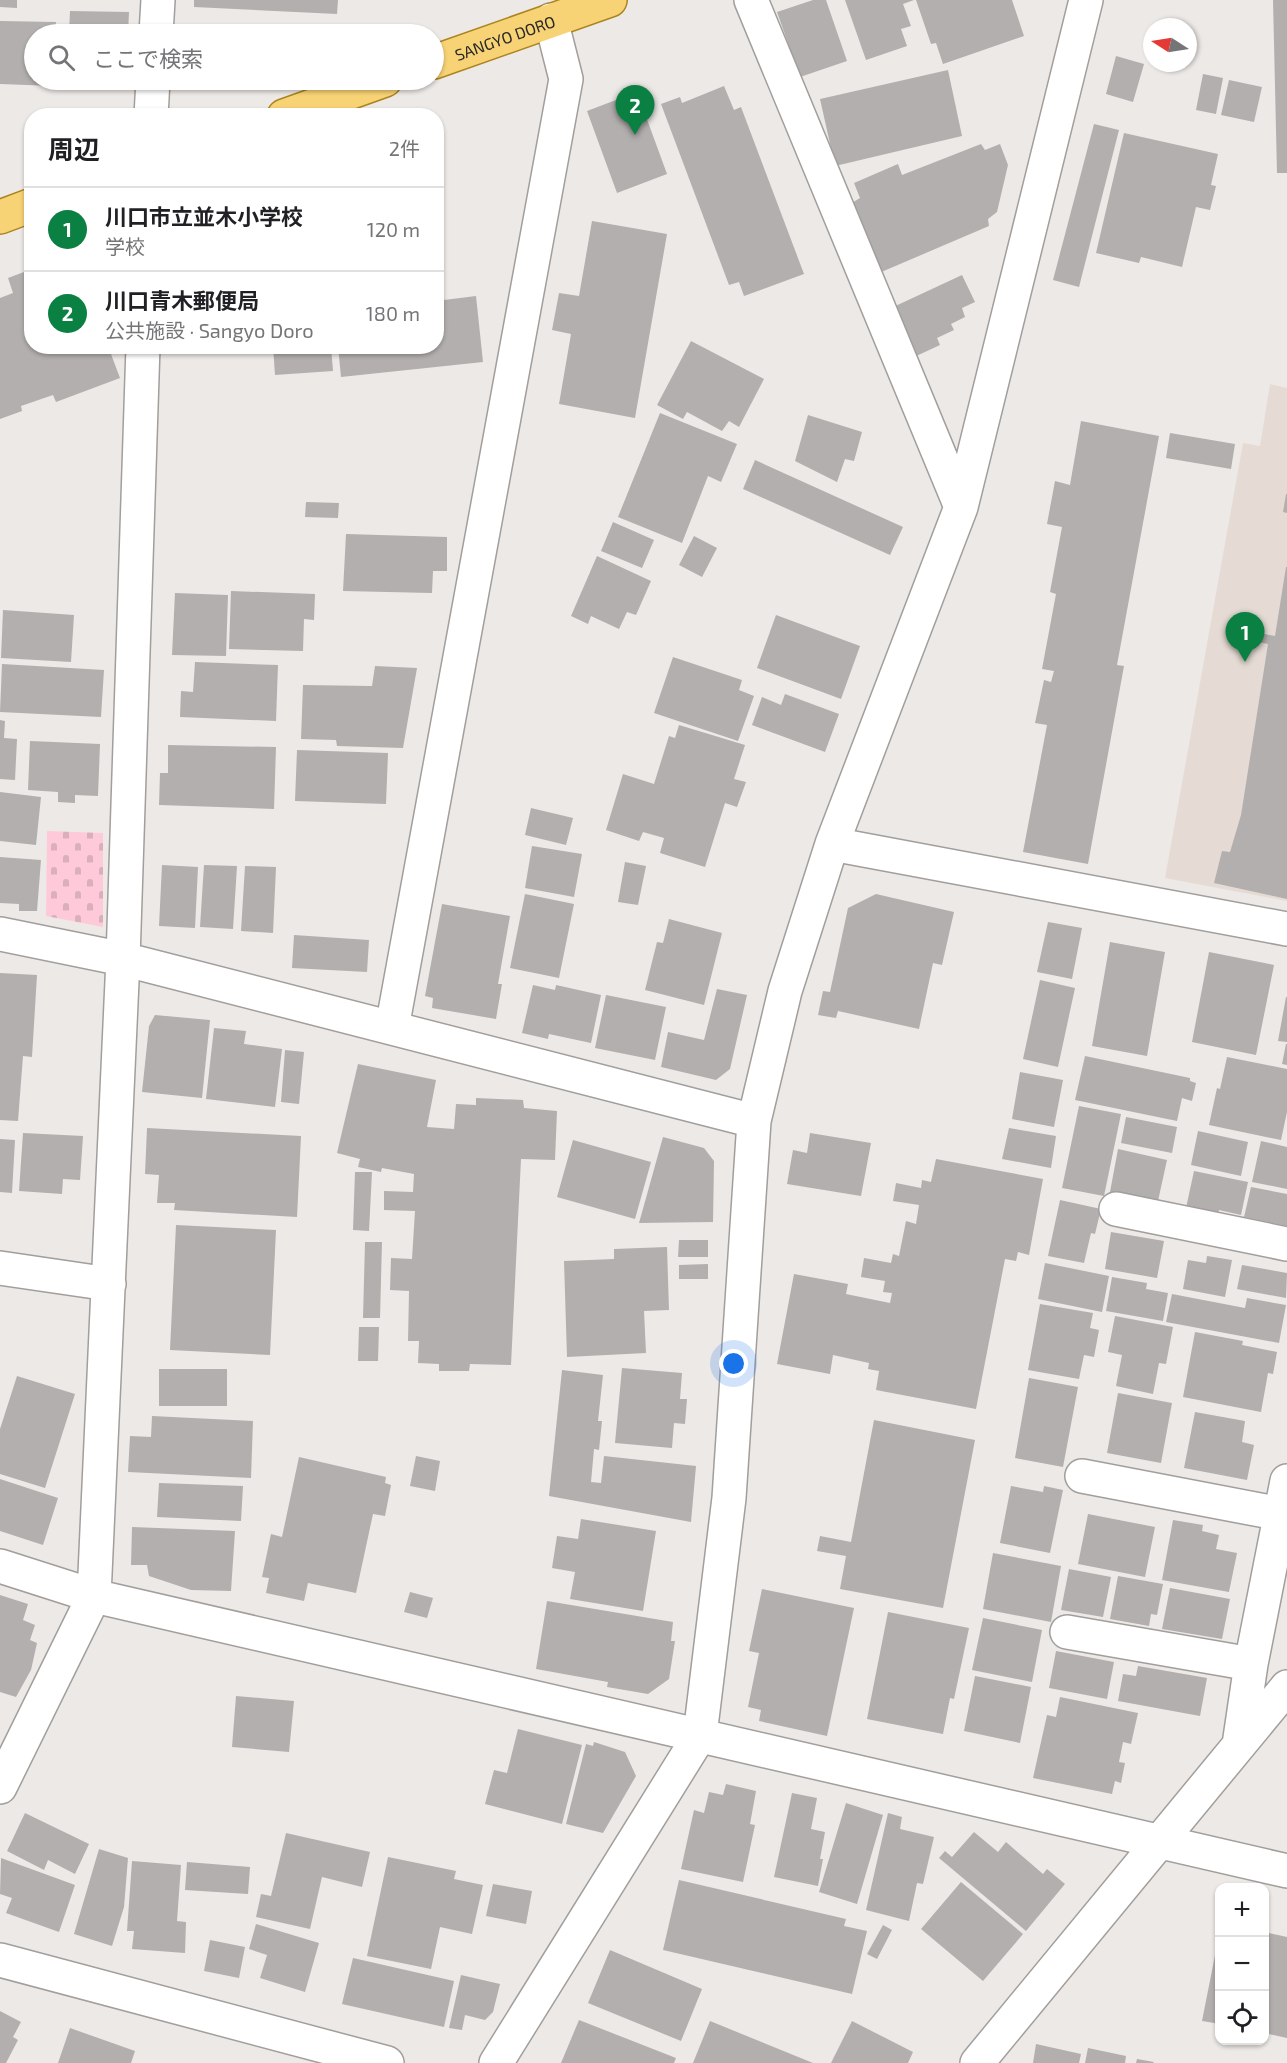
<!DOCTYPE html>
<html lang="ja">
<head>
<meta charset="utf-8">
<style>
	body { margin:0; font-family:"Exo 2","Noto Sans JP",sans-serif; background:#f6f6f6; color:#202124 }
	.controls { position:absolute; right:18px; bottom:18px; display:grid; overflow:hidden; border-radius:12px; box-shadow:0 2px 4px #0004 }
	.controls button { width:54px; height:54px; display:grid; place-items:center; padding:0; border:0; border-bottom:2px solid #e0e0e0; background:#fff; color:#202124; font:30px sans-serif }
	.compass { position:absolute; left:1143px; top:18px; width:54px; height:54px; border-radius:50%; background:#fff; box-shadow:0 2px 4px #0004; rotate:282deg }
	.you { position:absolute; left:734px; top:1364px; width:21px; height:21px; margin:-15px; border:4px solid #fff; border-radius:50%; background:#1a73e8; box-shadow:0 0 0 9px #1a73e833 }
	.badge { display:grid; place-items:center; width:39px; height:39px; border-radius:50%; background:#0b8043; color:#fff; font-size:20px; font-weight:700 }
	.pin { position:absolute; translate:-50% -50px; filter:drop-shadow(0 2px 3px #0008) }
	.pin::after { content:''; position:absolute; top:32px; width:21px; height:18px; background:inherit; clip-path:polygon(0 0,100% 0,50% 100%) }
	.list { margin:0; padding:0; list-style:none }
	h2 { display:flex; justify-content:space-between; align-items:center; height:78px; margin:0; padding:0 24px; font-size:26px }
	h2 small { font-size:20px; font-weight:400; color:#757577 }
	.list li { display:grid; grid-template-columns:39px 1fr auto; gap:18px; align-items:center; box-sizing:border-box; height:84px; padding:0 24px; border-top:2px solid #e0e0e0 }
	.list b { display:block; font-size:22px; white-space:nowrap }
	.list p { margin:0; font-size:20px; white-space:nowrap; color:#757577 }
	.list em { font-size:20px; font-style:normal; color:#757577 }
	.icon { flex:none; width:33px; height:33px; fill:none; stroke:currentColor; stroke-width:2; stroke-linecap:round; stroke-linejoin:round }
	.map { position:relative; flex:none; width:1287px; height:2063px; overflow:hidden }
	.search { position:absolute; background:#fff; box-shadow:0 2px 4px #0004; left:24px; top:24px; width:420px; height:66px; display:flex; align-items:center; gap:15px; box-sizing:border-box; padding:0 21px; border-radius:33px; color:#757577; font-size:22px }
	.panel { position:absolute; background:#fff; box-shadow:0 2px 4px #0004; left:24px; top:108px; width:420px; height:246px; border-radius:24px }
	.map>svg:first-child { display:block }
	.built { fill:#e5dbd4 }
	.cemetery { fill:url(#cemetery-stones) }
	.building { fill:#b3afae }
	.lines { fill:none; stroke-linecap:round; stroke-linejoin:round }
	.minor-casing { stroke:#a29e9c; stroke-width:36 }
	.major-casing { stroke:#ac841e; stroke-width:36 }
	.minor { stroke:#fff; stroke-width:33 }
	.major { stroke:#f7d375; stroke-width:33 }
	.labels { text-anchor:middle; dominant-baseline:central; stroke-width:4.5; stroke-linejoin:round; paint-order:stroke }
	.street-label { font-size:16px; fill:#292827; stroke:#faf7f4 }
</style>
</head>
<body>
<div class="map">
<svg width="1287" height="2063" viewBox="0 0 1287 2063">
	<defs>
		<pattern id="cemetery-stones" width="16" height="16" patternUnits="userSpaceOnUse" patternTransform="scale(1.5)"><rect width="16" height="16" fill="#fecad9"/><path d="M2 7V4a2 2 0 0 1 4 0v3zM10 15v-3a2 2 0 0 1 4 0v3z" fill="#daaeba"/></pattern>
	</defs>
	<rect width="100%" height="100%" fill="#ede9e7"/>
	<path class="built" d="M1270 384 1287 388V901L1165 878 1243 443 1260 446Z"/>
	<path class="cemetery" d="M47 831 103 833V927L46 916Z"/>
	<path class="building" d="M0 0H17V8L0 7Z
		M194 0H338L337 14 194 7Z
		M813 0H826L847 61 800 77 777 12Z
		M845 0H914L903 4 911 26 901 29 907 46 866 60Z
		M916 0H1012L1024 36 943 64 936 43 931 44Z
		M1273 0H1287V173H1277Z
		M70 11 129 12 128 34H69Z
		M0 21 56 22 55 34H34V80H54V86L0 84Z
		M1116 56 1144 64 1133 102 1106 94Z
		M948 70 962 136 835 166 820 99Z
		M1203 74 1223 78 1216 114 1196 110Z
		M68 80H113V88L67 86Z
		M1229 80 1262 87 1254 122 1221 115Z
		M724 86 734 110 741 107 804 274 744 296 739 282 729 285 661 104 680 97 682 103Z
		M637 92 667 174 617 193 587 111Z
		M1094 124 1119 130 1079 287 1053 280Z
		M1124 133 1218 154 1211 185 1216 186 1210 210 1196 207 1182 267 1141 257 1139 263 1096 253Z
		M981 144 985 150 1000 144 1008 165 997 212 988 219 989 226 879 273 850 204 860 198 854 183 898 164 902 175Z
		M592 221 667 234 635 418 559 404 571 334 552 330 559 293 579 296Z
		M32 269V346H108L120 378 56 402 53 395 21 406 22 411 0 419V298L13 293 8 278Z
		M962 275 975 302 962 308 965 317 951 324 954 330 937 338 940 345 912 358 889 309Z
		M476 296 483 362 341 377 338 346H436V301Z
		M691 341 764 379 739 427 729 421 722 431 687 412 683 419 657 405Z
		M273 346H331L333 371 275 375Z
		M660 413 737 444 721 482 708 476 682 543 618 517Z
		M808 415 862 432 854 461 845 459 837 482 795 461Z
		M1081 421 1159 436 1117 665 1124 666 1088 864 1023 852 1047 725 1035 723 1044 680 1051 682 1054 671 1042 669 1056 594 1050 592 1062 527 1047 524 1055 481 1070 485Z
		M1170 433 1235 444 1231 469 1166 458Z
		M755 460 903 527 890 555 743 489Z
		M1286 494H1287V513L1283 512Z
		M306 502 339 503 338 518 305 517Z
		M613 522 654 540 642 568 601 551Z
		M346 534 447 537V571H433L432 593 343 591Z
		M694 536 717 548 702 577 679 565Z
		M597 556 651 581 636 615 627 612 619 629 591 616 588 624 571 616Z
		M1286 567H1287V899L1214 883 1222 851 1230 852 1241 815 1268 644 1258 642 1260 633 1275 636Z
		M231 591 315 594 314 620 304 619 303 651 229 649Z
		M175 593 228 595 226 656 172 655Z
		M3 610 74 615 71 662 1 658Z
		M776 615 860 646 841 699 757 668Z
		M673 657 742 680 739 690 754 696 738 741 654 713Z
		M195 662 278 665 276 721 180 717 181 691 193 692Z
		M2 664 104 670 101 717 0 712Z
		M375 666 417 668 403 748 337 746 336 740 301 739 303 685 372 686Z
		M785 694 839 714 825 752 752 725 762 697 781 705Z
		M0 720 5 721 4 738 17 739 15 780 0 779Z
		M679 725 745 745 734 779 746 782 737 807 725 803 705 867 660 853 664 838 643 832 639 841 606 830 623 774 654 784 669 736 675 738Z
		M30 741 100 744 98 796 75 795V803L58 802V792L28 790Z
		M168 745 276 747 274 809 159 805 160 773H168Z
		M297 750 388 753 386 804 295 801Z
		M0 792 41 797 36 845 0 841Z
		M531 808 573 818 566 845 525 835Z
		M532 846 582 854 574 897 525 888Z
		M0 857 41 860 37 911H19V904L0 903Z
		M625 862 646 866 638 905 618 902Z
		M162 865 198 867 195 928 159 926Z
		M204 865 237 866 233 929 200 927Z
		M245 866 276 867 273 933 241 931Z
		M525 894 574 904 559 978 510 968Z
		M876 894 954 912 942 965 933 963 919 1029 838 1011 836 1018 818 1015 823 991 830 992 848 908Z
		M442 904 510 916 498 984H502L496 1019 432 1008 433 998 425 996Z
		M669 919 722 933 704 1005 645 990 657 942 663 943Z
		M1048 922 1082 928 1072 979 1037 972Z
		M294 935 369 940 367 972 292 968Z
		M1110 942 1165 952 1147 1056 1092 1046Z
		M1209 952 1274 965 1256 1055 1192 1042Z
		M0 973 37 975 32 1057 23 1056 18 1121 0 1120Z
		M1040 980 1075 988 1058 1067 1023 1059Z
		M533 985 555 990 556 985 601 995 591 1043 549 1034 548 1039 522 1033Z
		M717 989 747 995 730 1069 716 1080 661 1067 668 1032 704 1040Z
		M606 995 666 1007 655 1060 595 1048Z
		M1286 997H1287V1042L1278 1041Z
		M155 1015 210 1020 202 1098 142 1092 149 1026Z
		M214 1028 246 1031 244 1044 282 1049 275 1107 206 1099Z
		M1286 1044H1287V1065L1282 1064Z
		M285 1050 304 1052 299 1104 281 1102Z
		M1085 1056 1190 1078V1081L1196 1083 1192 1101 1182 1098 1177 1121 1075 1100Z
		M1227 1057 1287 1069V1112L1281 1140 1209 1125 1217 1088 1220 1089Z
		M358 1064 436 1080 427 1127 454 1129 456 1104 476 1105V1098L523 1100 524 1108 557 1111 555 1160 521 1159 511 1365 470 1364 469 1371H439V1364L418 1363 419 1341H408L409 1291 390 1290 391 1258 412 1259 415 1211 384 1210V1191L413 1192 414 1174 382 1168 381 1172 358 1167 360 1159 337 1153Z
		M1020 1072 1063 1080 1054 1127 1012 1119Z
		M1079 1106 1121 1114 1104 1196 1062 1188Z
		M1126 1117 1177 1127 1172 1153 1121 1143Z
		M147 1128 301 1136 297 1217 174 1210 175 1203H157L159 1175 145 1174Z
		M1009 1128 1056 1136 1051 1168 1002 1159Z
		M1198 1131 1248 1142 1241 1176 1191 1165Z
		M23 1133 83 1136 80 1180 63 1179 62 1194 19 1191Z
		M810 1133 871 1143 861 1196 787 1184 793 1150 807 1153Z
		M663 1137 704 1148 714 1161 713 1222 639 1223Z
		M0 1139 15 1140 12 1193 0 1192Z
		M573 1140 651 1162 635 1219 557 1197Z
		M1261 1141 1287 1147V1189L1252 1182Z
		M1118 1149 1167 1160 1158 1201 1110 1192Z
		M936 1159 1043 1179 1029 1255 1018 1252 1016 1261 1005 1259 976 1409 876 1390 879 1371 868 1369 869 1363 833 1355 830 1374 777 1364 794 1274 848 1284 846 1294 890 1303 892 1293 883 1292 885 1281 861 1277 864 1258 891 1263 893 1254 899 1256 906 1221 916 1224 919 1205 893 1201 896 1183 921 1188 922 1180 931 1182Z
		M1194 1171 1248 1182 1241 1215 1219 1210 1218 1214 1186 1208Z
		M355 1172H372L369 1231 353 1230Z
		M1251 1187 1287 1194V1226L1244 1217Z
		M1060 1200 1101 1209 1095 1234 1091 1233 1084 1263 1048 1256Z
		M176 1225 276 1230 270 1355 170 1350Z
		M1111 1232 1164 1241 1157 1278 1105 1269Z
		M679 1240H708V1257H678Z
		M365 1242H382L380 1318H363Z
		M667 1247 669 1310 644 1311 646 1353 567 1357 564 1261 614 1259V1249Z
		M1207 1256 1232 1260 1225 1297 1183 1289 1188 1260 1206 1263Z
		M1045 1263 1109 1276 1102 1312 1038 1299Z
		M708 1264V1279H679V1265Z
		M1242 1265 1287 1273 1286 1298 1237 1289Z
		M1112 1277 1147 1283 1146 1289 1168 1293 1163 1321 1106 1311Z
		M1172 1294 1245 1308 1247 1298 1286 1305 1279 1343 1166 1322Z
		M1040 1304 1093 1313 1090 1328 1099 1330 1094 1357 1084 1355 1079 1379 1028 1370Z
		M1115 1316 1173 1327 1166 1364 1159 1363 1153 1394 1116 1386 1122 1355 1108 1352Z
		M359 1327H379L378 1361H358Z
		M1195 1332 1243 1341 1242 1345 1277 1352 1273 1374 1268 1373 1261 1412 1183 1397Z
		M622 1368 682 1373 680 1399H687L685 1424 674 1423 672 1448 615 1443Z
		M159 1369H227V1406H159Z
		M562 1370 603 1375 598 1421H602L599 1450 594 1449 591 1482 601 1483 604 1456 696 1466 691 1522 549 1496Z
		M17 1376 75 1394 45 1488 0 1474V1429Z
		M1029 1378 1078 1387 1063 1467 1015 1458Z
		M1118 1393 1172 1403 1161 1463 1107 1453Z
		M1195 1412 1245 1421 1242 1442 1254 1445 1247 1480 1184 1468Z
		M152 1416 253 1421 251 1478 128 1472 130 1436 151 1437Z
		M874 1420 975 1440 943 1608 840 1589 846 1556 817 1551 820 1536 851 1542Z
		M416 1456 440 1461 435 1491 410 1486Z
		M299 1457 386 1477 385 1483 391 1485 385 1516 373 1514 356 1593 308 1583 304 1601 266 1593 269 1578 262 1577 271 1534 282 1537Z
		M0 1479 58 1498 43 1545 0 1531Z
		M159 1483 243 1486 241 1521 157 1517Z
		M1011 1486 1043 1492 1044 1486 1063 1490 1050 1553 1000 1543Z
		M1088 1514 1155 1527 1145 1577 1078 1564Z
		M581 1519 656 1531 643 1611 570 1599 575 1572 552 1568 557 1536 578 1539Z
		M1173 1520 1203 1525 1202 1531 1219 1535 1216 1549 1237 1553 1229 1592 1162 1580Z
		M132 1527 235 1531 231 1591 191 1590 149 1576 147 1565H131Z
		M993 1553 1061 1566 1051 1622 983 1609Z
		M1069 1569 1111 1577 1103 1617 1061 1610Z
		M1118 1576 1163 1584 1157 1615 1151 1614 1149 1626 1110 1619Z
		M1170 1588 1230 1599 1222 1639 1162 1629Z
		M762 1589 854 1608 827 1736 759 1721 761 1710 748 1707 759 1653 749 1651Z
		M410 1592 433 1598 427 1618 404 1612Z
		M0 1595 28 1604 23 1620 35 1625 30 1640 37 1643 31 1670 16 1697 0 1692Z
		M547 1601 673 1622 671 1641H675L669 1679 648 1694 607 1687 608 1682 536 1669Z
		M888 1612 969 1628 954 1699 950 1698 943 1734 867 1719Z
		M983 1618 1042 1630 1032 1682 972 1670Z
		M1056 1651 1114 1662 1107 1699 1049 1688Z
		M1138 1666 1207 1678 1200 1716 1118 1701 1123 1674 1136 1676Z
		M975 1676 1031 1687 1020 1743 964 1731Z
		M236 1696 294 1701 289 1752 232 1747Z
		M1060 1697 1138 1713 1131 1744 1123 1742 1119 1762 1125 1763 1121 1783 1115 1781 1112 1794 1033 1778 1047 1715 1056 1717Z
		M518 1729 582 1745 562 1824 485 1804 494 1770 507 1773Z
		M594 1742 625 1752 636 1776 603 1833 566 1824 586 1744 593 1746Z
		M726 1784 756 1791 750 1824 755 1825 743 1882 681 1869 694 1810 704 1813 709 1792 723 1795Z
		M792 1793 817 1798 811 1829 825 1832 820 1859H823L818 1886 774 1877Z
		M846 1803 883 1815 857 1904 819 1892Z
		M25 1813 89 1844 75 1874 48 1860 44 1870 7 1851Z
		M888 1813 902 1817 900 1829 934 1837 923 1884 917 1883 909 1921 866 1910Z
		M974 1832 998 1852 1006 1842 1043 1874 1047 1869 1065 1884 1026 1931 939 1858 945 1851 952 1857Z
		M286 1833 370 1852 362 1887 322 1877 310 1929 256 1917 261 1894 271 1896Z
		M99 1849 128 1858 124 1907 112 1946 74 1934Z
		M388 1857 456 1871 454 1879 483 1885 472 1934 440 1927 431 1969 367 1956Z
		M1 1858 75 1885 59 1932 6 1913 12 1898 0 1894Z
		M132 1861 181 1865 177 1921 186 1922 185 1953 132 1949 134 1931H127Z
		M187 1862 250 1867 248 1894 185 1890Z
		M679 1880 846 1919 844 1926 867 1931 852 1994 663 1950Z
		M961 1882 1023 1934 983 1981 921 1929Z
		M493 1884 532 1891 526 1924 486 1916Z
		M256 1924 319 1943 305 1992 260 1978 267 1955 249 1949Z
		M883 1925 892 1930 877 1959 867 1954Z
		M1264 1932 1287 1937V2038L1264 2033Z
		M210 1940 245 1947 239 1978 204 1971Z
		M1218 1940H1220V2024L1202 2021Z
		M610 1950 702 1989 681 2041 588 2003Z
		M353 1958 454 1981 444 2027 342 2004Z
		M461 1975 500 1984 493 2012 485 2020 465 2015 462 2030 449 2028Z
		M0 2011 21 2022 13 2037 18 2040 6 2063H0Z
		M579 2020 676 2058 674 2063H561Z
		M710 2021 813 2063H693Z
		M852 2021 913 2052 908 2063H831Z
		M70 2028 135 2051 131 2063H58Z
		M1036 2044 1081 2054 1079 2063H1033Z
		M1088 2048 1126 2056 1125 2063H1085Z
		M1137 2059 1154 2062 1153 2063H1136Z"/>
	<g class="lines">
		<g class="minor-casing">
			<path id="minor" d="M751 0 961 507
				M156 34 158 0
				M151 116 153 80
				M832 844 1287 929
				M0 934 123 959 754 1121
				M392 1028 566 79 551 20
				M1116 1209 1287 1244
				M0 1268 109 1284
				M1082 1476 1281 1514
				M0 1566 94 1596 1287 1871
				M1067 1632 1251 1664
				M1239 1745 1251 1664 1287 1481
				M0 1787 94 1596 123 959 143 346
				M0 1960 387 2063
				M496 2063 700 1735 729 1498 754 1121 785 991 832 844 961 507 1086 0
				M977 2063 1287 1687"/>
		</g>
		<g class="major-casing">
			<g id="major">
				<path id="s1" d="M434 62 610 0"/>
				<path d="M284 116 385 80"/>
				<path d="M0 217 32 205"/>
			</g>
		</g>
		<use href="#minor" class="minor"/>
		<use href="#major" class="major"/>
	</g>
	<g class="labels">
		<g class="street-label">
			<text stroke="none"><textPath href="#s1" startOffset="75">SANGYO DORO</textPath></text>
		</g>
	</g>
</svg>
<div class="controls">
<button>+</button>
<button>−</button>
<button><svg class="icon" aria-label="locate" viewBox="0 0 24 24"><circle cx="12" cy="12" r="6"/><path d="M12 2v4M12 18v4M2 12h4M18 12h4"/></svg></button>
</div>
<svg class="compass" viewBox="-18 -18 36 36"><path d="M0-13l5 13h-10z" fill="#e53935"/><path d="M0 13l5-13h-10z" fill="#757577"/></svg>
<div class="you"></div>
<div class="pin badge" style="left:1245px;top:662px">1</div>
<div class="pin badge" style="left:635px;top:135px">2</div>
<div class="search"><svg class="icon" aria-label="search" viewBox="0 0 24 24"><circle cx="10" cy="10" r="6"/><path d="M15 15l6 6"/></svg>ここで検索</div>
<section class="panel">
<h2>周辺<small>2件</small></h2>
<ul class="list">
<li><span class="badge">1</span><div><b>川口市立並木小学校</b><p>学校</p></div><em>120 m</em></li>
<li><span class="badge">2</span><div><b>川口青木郵便局</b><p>公共施設 · Sangyo Doro</p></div><em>180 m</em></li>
</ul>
</section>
</div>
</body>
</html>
